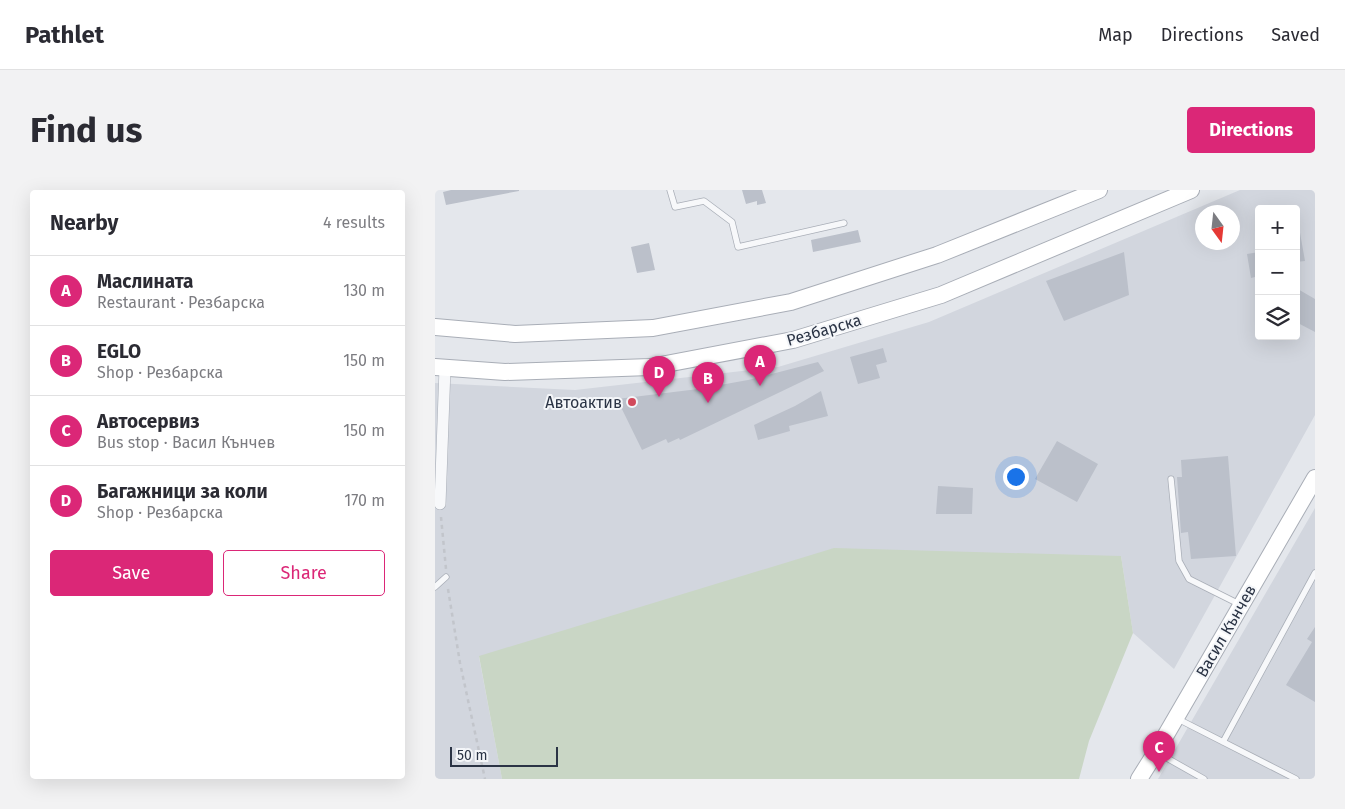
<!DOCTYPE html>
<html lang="en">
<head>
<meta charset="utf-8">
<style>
	body { margin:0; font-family:"Fira Sans",sans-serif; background:#f2f2f3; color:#2b2b33 }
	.controls { position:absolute; right:15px; top:15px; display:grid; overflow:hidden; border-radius:5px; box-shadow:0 5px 20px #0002 }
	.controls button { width:45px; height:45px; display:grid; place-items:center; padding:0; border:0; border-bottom:1px solid #e1e1e2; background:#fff; color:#2b2b33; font:25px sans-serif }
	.compass { position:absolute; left:760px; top:15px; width:45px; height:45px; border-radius:50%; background:#fff; box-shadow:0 5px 20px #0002; rotate:165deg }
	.scale { position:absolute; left:15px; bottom:12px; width:108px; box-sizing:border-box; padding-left:5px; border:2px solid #2b3445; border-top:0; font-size:14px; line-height:18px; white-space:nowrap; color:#2b3445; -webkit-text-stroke:4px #f4f6f9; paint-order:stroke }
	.you { position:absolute; left:580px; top:286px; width:18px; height:18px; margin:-12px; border:4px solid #fff; border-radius:50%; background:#1a73e8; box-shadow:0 0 0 8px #1a73e833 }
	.badge { display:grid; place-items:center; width:32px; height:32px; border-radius:50%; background:#db2777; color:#fff; font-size:16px; font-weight:700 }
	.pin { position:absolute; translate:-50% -41px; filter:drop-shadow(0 1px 2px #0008) }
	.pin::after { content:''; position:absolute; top:26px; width:18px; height:15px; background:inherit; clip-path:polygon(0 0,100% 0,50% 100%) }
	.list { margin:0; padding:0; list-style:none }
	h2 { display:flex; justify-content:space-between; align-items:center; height:65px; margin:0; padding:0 20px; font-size:21px }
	h2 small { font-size:16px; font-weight:400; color:#7c7c81 }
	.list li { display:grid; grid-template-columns:32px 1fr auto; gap:15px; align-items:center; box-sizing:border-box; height:70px; padding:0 20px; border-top:1px solid #e1e1e2 }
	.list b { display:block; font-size:19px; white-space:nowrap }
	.list p { margin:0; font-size:16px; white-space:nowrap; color:#7c7c81 }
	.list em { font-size:16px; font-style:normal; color:#7c7c81 }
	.actions { display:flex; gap:10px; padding:15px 20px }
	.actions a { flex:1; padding:11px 0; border:1px solid #db2777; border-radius:5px; text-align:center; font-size:18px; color:#db2777 }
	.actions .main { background:#db2777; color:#fff }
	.icon { flex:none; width:28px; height:28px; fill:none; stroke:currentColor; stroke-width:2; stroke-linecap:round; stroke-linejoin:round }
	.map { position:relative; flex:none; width:880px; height:589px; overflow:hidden; border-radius:5px }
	header { display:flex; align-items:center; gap:30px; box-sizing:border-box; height:70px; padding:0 25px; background:#fff; border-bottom:1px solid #e1e1e2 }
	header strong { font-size:24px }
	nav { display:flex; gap:28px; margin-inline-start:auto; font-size:18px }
	.intro { display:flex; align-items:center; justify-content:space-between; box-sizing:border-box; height:120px; padding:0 30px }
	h1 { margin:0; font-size:35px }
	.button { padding:12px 22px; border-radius:5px; background:#db2777; color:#fff; font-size:18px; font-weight:700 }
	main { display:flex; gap:30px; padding:0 30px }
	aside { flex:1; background:#fff; border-radius:5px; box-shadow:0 5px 20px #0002 }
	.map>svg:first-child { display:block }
	.built { fill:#d2d6de; fill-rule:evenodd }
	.green { fill:#c9d6c5 }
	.building { fill:#bbc0ca }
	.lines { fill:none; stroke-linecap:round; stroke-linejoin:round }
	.lane-casing { stroke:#a9aeb7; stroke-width:7 }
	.street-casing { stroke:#a9aeb7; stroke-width:12 }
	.secondary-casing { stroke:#a9aeb7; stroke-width:18 }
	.path { stroke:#c2c5cb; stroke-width:2.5; stroke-dasharray:4 4; stroke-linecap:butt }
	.lane { stroke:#f7f8fa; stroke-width:5.5 }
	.street { stroke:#f7f8fa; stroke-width:11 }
	.secondary { stroke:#fff; stroke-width:16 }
	.poi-dot { fill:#d1495b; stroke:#f4f6f9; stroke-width:2 }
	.labels { text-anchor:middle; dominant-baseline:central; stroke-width:4; stroke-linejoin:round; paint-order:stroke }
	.street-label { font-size:16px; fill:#2b3445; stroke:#f4f6f9 }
	.poi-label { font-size:16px; fill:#2b3445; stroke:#f4f6f9; text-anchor:end }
</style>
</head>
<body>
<header>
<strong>Pathlet</strong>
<nav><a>Map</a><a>Directions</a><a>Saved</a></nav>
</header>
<div class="intro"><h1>Find us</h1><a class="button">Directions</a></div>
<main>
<aside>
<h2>Nearby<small>4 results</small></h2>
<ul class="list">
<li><span class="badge">A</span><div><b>Маслината</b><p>Restaurant · Резбарска</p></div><em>130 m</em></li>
<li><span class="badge">B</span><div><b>EGLO</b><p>Shop · Резбарска</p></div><em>150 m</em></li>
<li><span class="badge">C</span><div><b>Автосервиз</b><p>Bus stop · Васил Кънчев</p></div><em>150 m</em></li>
<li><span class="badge">D</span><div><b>Багажници за коли</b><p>Shop · Резбарска</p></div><em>170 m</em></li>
</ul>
<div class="actions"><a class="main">Save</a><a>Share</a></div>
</aside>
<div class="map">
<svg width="880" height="589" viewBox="0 0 880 589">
	<rect width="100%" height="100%" fill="#e4e7ec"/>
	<path class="built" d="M805 0H880V225L739 479 698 443 686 366 44 467 67 589H0V193L140 200 343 177 494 132ZM824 19H861V146H824ZM768 22H798V52H768Z
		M880 318V589H723Z"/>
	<path class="green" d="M399 358 686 366 698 443 654 551 644 589H67L44 466Z"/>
	<path class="building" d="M16 0H84V1L11 15 8 2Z
		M307 0H327L331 13 322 15V11L311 14Z
		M861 37H864L870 71 861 72Z
		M423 40 426 52 378 62 376 50Z
		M214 53 220 80 202 83 196 57Z
		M689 62 694 105 629 131 611 91Z
		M824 62V86L816 88 812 64Z
		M861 98 880 109V142L861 132Z
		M448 158 452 172 441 175 445 188 423 194 415 167Z
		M383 172 389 181 245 250 244 248 233 253 231 249 207 260 182 209 263 199 313 190Z
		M386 201 393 226 354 236 355 241 323 250 319 235 360 216Z
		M622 251 663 274 642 312 600 289Z
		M793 266 801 366 756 369 753 342 746 343 742 287H747L746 270Z
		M503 296 538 298 537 324H501Z
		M880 437V512L851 495 877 452 872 449Z"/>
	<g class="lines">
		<g class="lane-casing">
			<path id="lane" d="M235 0 240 17 269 11 297 32 303 57 409 33
				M736 289 744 371 754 389 804 414
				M0 397 11 387
				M743 529 861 589
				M788 552 880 383
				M723 563 769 589"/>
		</g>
		<g class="street-casing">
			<path id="street" d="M5 314 10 178"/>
		</g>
		<g class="secondary-casing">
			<path id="secondary" d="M0 137 80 144 218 138 356 112 502 65 664 0
				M0 177 70 182 215 177 358 150 506 105 756 0
				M704 589 721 562 880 288"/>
		</g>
		<path class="path" d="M6 327 11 379
			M13 399 25 473 50 589"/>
		<use href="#lane" class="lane"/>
		<use href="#street" class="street"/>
		<use href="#secondary" class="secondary"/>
	</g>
	<circle class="poi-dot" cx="197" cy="212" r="5"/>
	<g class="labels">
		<g class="street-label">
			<text transform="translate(389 140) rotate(-16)">Резбарска</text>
			<text transform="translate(791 441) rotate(-60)">Васил Кънчев</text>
		</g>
		<g class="poi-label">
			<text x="187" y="212">Автоактив</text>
		</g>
	</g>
</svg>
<div class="controls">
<button>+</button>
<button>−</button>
<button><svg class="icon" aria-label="layers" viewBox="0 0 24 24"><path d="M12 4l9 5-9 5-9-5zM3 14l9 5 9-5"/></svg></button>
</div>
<svg class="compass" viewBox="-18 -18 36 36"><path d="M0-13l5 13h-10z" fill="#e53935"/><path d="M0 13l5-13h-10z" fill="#7c7c81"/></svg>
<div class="scale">50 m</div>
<div class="you"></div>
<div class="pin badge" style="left:325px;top:196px">A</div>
<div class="pin badge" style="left:273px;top:213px">B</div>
<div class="pin badge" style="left:724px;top:582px">C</div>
<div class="pin badge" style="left:224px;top:207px">D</div>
</div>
</main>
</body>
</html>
